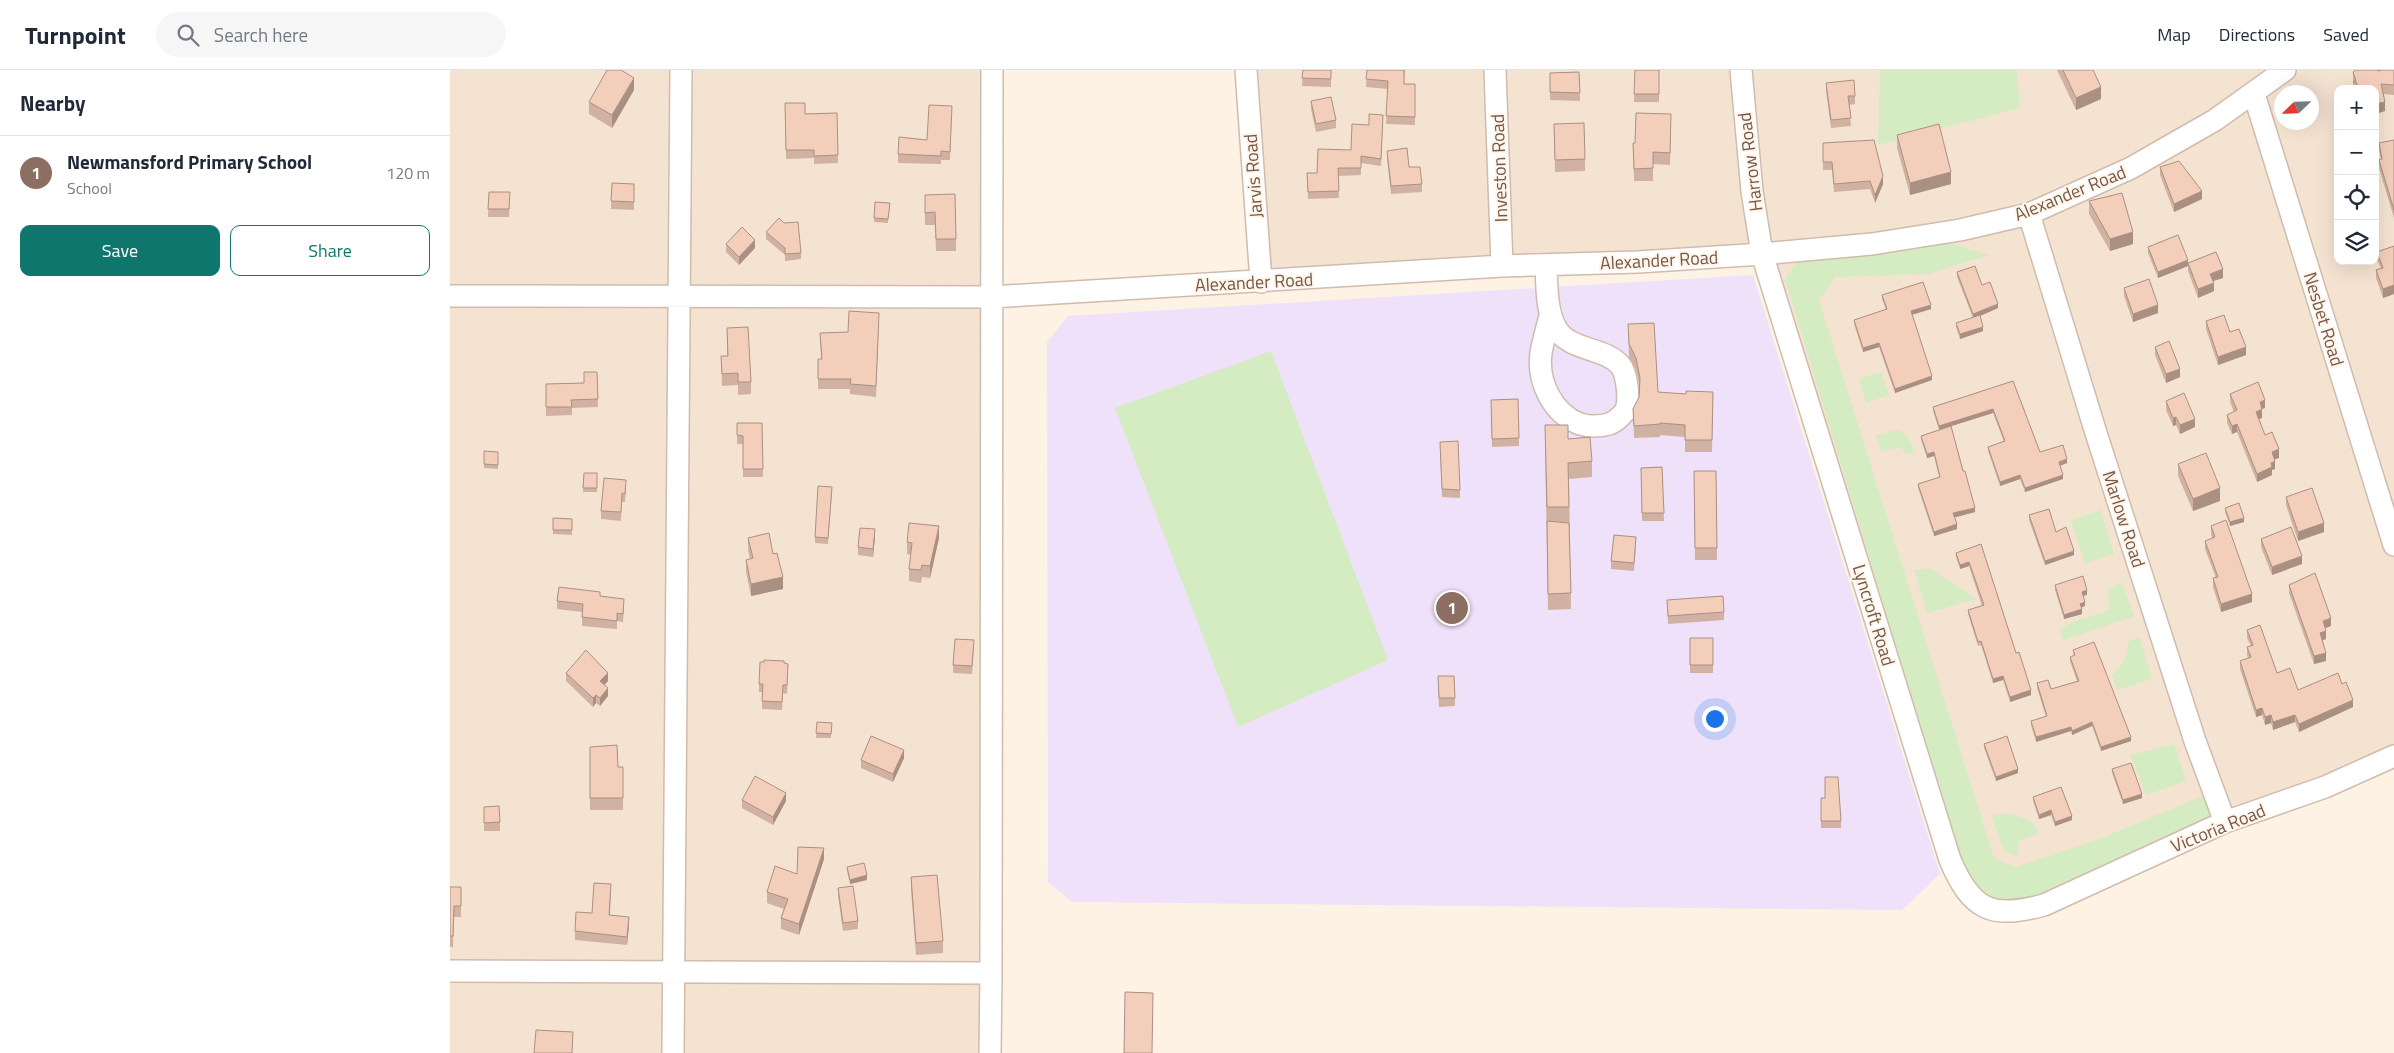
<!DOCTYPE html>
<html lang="en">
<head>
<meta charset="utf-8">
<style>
	body { margin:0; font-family:"Titillium Web",sans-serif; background:#f6f6f7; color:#1f2937 }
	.controls { position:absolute; right:15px; top:15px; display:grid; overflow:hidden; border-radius:10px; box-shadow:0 5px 20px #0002 }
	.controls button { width:45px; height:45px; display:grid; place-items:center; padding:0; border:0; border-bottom:1px solid #e0e1e3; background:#fff; color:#1f2937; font:25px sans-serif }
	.compass { position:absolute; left:1824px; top:15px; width:45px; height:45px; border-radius:50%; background:#fff; box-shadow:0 5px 20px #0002; rotate:247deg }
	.you { position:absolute; left:1264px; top:648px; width:18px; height:18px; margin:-12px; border:4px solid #fff; border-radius:50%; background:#1a73e8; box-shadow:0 0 0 8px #1a73e833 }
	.badge { display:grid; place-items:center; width:32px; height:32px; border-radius:50%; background:#0f766e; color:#fff; font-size:16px; font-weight:700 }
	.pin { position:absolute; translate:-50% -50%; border:2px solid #fff; box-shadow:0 1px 5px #0006 }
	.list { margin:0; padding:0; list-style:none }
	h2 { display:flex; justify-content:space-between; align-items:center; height:65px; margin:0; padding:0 20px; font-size:21px }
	h2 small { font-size:16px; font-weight:400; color:#747a83 }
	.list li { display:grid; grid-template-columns:32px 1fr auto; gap:15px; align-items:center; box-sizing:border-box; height:75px; padding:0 20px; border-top:1px solid #e0e1e3 }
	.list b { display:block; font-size:19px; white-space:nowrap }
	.list p { margin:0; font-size:16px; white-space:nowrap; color:#747a83 }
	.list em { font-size:16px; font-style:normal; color:#747a83 }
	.actions { display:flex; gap:10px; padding:15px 20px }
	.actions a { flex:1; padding:11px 0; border:1px solid #0f766e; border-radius:10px; text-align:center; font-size:18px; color:#0f766e }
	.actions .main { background:#0f766e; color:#fff }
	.icon { flex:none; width:28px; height:28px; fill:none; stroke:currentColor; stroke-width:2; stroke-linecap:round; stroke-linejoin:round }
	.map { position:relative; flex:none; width:1944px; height:983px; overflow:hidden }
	header { display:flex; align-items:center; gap:30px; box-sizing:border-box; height:70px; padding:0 25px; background:#fff; border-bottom:1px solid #e0e1e3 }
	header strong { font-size:24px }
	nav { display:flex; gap:28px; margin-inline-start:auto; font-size:18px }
	.search { width:350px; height:45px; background:#f6f6f7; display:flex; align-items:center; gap:12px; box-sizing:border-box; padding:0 18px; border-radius:28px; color:#747a83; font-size:19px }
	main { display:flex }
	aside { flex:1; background:#fff }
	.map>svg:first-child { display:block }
	.residential { fill:#f5e3d2; fill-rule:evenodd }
	.education { fill:#efe1f9 }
	.green { fill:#d5ebc2 }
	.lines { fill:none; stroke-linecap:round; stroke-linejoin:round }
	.minor-casing { stroke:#d1bbad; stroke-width:24 }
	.minor { stroke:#fff; stroke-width:21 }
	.wall { fill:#d1b1a1 }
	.shaded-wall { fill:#aa9083 }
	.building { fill:#f3cebb; stroke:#aa9083 }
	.labels { text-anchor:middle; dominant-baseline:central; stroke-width:4; stroke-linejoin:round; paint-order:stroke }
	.street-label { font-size:18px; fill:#765749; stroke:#fff6eb }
</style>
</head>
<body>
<header>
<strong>Turnpoint</strong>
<div class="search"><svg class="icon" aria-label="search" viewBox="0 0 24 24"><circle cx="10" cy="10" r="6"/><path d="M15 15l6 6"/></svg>Search here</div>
<nav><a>Map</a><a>Directions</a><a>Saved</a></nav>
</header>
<main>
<aside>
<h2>Nearby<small></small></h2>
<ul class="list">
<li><span class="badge" style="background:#8d6e63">1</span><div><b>Newmansford Primary School</b><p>School</p></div><em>120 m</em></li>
</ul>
<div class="actions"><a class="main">Save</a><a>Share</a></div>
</aside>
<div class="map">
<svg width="1944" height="983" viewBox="0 0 1944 983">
	<rect width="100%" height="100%" fill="#fdf2e4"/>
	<path class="residential" d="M0 0H536L531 983H0Z
		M804 0H1944V693L1521 821 1315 180 815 206ZM1888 19H1925V191H1888ZM1832 22H1862V52H1832Z"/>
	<path class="education" d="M1303 205 1490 804 1452 840 622 832 598 812 597 272 618 246Z"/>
	<path class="green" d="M1430 0H1567L1570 38 1428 75Z
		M1499 173 1539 185 1478 204 1385 207 1369 230 1544 788 1566 797 1652 768 1758 724 1767 747 1600 822 1570 832 1542 831 1525 817 1511 791 1335 209 1348 190Z
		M821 281 938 590 788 657 665 338Z
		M1431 302 1439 325 1416 333 1409 309Z
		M1448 360C1459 365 1461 372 1464 382L1456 385 1451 377 1431 382 1426 365Z
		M1651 440 1664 484 1635 494 1621 450Z
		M1479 498 1526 529 1477 543 1464 500Z
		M1672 512 1684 546 1613 570 1610 561 1618 554 1659 540 1658 519Z
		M1690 567 1702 609 1667 620 1662 605 1674 592 1679 571Z
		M1724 674 1736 711 1696 725 1680 685Z
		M1557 743C1572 746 1582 750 1590 763L1569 771 1568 787 1553 780 1542 746Z"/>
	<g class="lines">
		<g class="minor-casing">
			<path id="minor" d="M796 0 811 212
				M1045 0 1052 196
				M1291 0 1302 121 1312 184 1500 790C1522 841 1541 849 1594 835L1775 752 1875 717 1944 686
				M1804 24 1944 475
				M1579 144 1646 363 1745 671 1775 752
				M1096 195C1097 215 1096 240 1106 258 1119 281 1154 277 1170 295 1177 303 1179 326 1177 336 1176 343 1165 352 1159 354 1148 357 1140 357 1130 354 1103 344 1087 312 1091 283 1093 271 1097 258 1100 246
				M0 226 541 227 1052 196 1188 192 1312 184 1422 174 1510 160 1579 144 1681 98 1765 50 1835 0
				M0 901 541 903 542 0
				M223 983 231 0
				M540 983 541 903"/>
		</g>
		<use href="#minor" class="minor"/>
	</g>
	<path class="wall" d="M853 0H881V17L852 16Z
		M917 0H955L954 14H965V55L936 54 938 19 916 17Z
		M1185 0H1209V32H1184Z
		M1607 0H1643L1651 29 1626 40Z
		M1944 0V25L1934 24 1935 41 1925 44V19H1903V2L1928 1Z
		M1129 2 1130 31 1100 30V3Z
		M1376 13 1405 26V34L1399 35 1401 56 1381 58 1376 21Z
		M184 20 162 58 139 44V32Z
		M861 31 886 50V58L866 62 861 39Z
		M335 33 355 44 387 43 388 93 364 94V88L336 89Z
		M502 36 500 90H491V94L448 93V84L477 70Z
		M933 45 931 96 911 93V105L888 106 889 128 858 129 857 103H867L901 80 919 55Z
		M1104 54 1135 89V101L1105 102Z
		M1221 57 1220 95 1203 94V111H1184L1183 73H1185Z
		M1447 65 1501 114 1460 125 1447 78Z
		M1944 70V148L1929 98V90L1931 89 1929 81V73Z
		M1373 73 1433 114 1425 133 1420 119 1384 122 1382 100H1373Z
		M937 81 959 97 972 114V122L941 124 937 89Z
		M1710 97 1752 129 1724 142 1710 105Z
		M162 113 184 114V140L161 139Z
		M39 122H60L59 147H38Z
		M475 125 506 169V181H486L485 155H475Z
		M1639 131 1683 174 1660 181 1639 144Z
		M425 132 440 133 438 153 424 152Z
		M316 162 351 183V189L335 191V185L316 169Z
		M276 174 305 178 289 195 276 182Z
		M1944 176V224L1933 228 1926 208V200L1931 198 1927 190V182Z
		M1698 177 1738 193 1773 208 1763 211 1764 221 1748 228 1738 201V196L1708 208 1698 183Z
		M1507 202 1532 215 1548 238 1530 246 1533 261 1510 269 1506 257V253L1523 248 1507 207Z
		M1674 218 1708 243 1683 252 1674 226Z
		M1432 225 1481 239 1462 245 1482 310 1445 323 1429 277 1413 282 1404 254V250L1436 240 1432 229Z
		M1756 251 1796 285 1768 295 1756 259Z
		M429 253 426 327 400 324V319H368V289H371L370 263 398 262Z
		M1178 254 1208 322 1236 324 1263 322 1262 382H1235V367L1210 365V367L1184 368 1183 339 1189 327 1190 317 1186 300 1179 287Z
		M277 258 301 312V324L288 325V315L272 316 271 286H277Z
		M1705 277 1730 307 1716 313 1705 285Z
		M147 302 148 337 122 338V345L96 346V314L134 313Z
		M1563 311 1590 382 1617 393 1610 396 1613 409 1575 422 1570 409 1550 416 1538 381V377L1554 372 1543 343 1501 356 1525 442 1504 447 1507 459 1484 466 1468 418V414L1489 407 1484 386 1477 388 1471 370V366L1489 360 1483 341V337Z
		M1780 324 1815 338 1812 339V348L1809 349 1815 365 1829 388 1825 389V399L1822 400V405L1807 412 1787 362 1782 364 1777 353V345L1784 342 1780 332Z
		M1068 329 1069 376 1042 377 1041 330Z
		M1716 331 1745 357 1730 364 1726 355 1723 356 1716 340Z
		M287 353H312L313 407H293V374H287Z
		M1118 369 1142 391V407L1119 409 1121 539 1098 540 1095 371Z
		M990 380 1010 420V428L992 427Z
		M34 381 48 382V399L34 398Z
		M1728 394 1770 431 1743 441 1728 406Z
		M1212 397 1214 451H1192L1191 398Z
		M1244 401H1266L1267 490H1245Z
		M134 403H147V422H133Z
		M176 418 175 432H172L171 451 151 449V441Z
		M382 423 378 474 365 473V467Z
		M1836 427 1874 462 1848 471 1836 435Z
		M1775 438 1794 452 1780 456 1775 442Z
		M1579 445 1606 462 1624 485 1595 495 1579 450Z
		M103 448 122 449V465L103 464Z
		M1761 456 1802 532 1771 542 1763 517V508H1766L1755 479V471L1762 468 1761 464Z
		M425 467 423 487 408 485V477Z
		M298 468 333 519 301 526 296 502V490L300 489 298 480Z
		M489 468 480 508 472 507 471 513 459 511V499L461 485 457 484V472Z
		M1811 469 1852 494 1822 505 1811 477Z
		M1531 474 1566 583 1581 625 1560 632 1553 610 1543 613 1531 575 1528 576 1518 544V540L1532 536 1519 496 1510 499 1506 487V483Z
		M1186 475 1184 501 1161 499V491Z
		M1605 515 1637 525 1633 526 1635 536 1631 537 1632 544 1614 549 1605 520Z
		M1839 515 1881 556 1875 558 1876 569 1873 570 1876 591 1864 594 1839 523Z
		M150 527 174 537 173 552 167 551V559L132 556V542L107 539V531Z
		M1217 530 1274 542V550L1218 554Z
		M1797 560 1827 603 1848 620 1903 637 1849 662 1845 652 1823 660 1821 653 1815 655 1812 645 1806 647 1790 599V591L1798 588 1797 585V577L1801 576 1797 568Z
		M1240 568H1263V603H1240Z
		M524 578 522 604 503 603V595Z
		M1623 580 1681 671 1651 681 1642 656 1622 665 1621 661 1586 672 1581 655V651L1596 647 1587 618V613L1601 619 1627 611 1620 591V587L1624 586Z
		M334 593 338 602 337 624 333 623 332 640 312 639V622H309V614Z
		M116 603 158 611 155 615 158 626 150 636 146 633 143 637 116 611Z
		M988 615 1005 628V636L989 637Z
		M367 652 382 653 381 668H366Z
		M1534 674 1568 703 1546 711 1534 678Z
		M140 677 168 697H173V740H140Z
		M454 688 443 712 411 698V690Z
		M1662 699 1692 728 1673 734 1662 703Z
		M1583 727 1622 750 1605 756 1601 745 1589 749 1583 731Z
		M1371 728 1391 751V758H1371Z
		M292 730 336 731 323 755 292 738Z
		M34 737 50 752V761H34Z
		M374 789 349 865 331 859V848L334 839 317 833V822Z
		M397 797 417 810 400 814 397 801Z
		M461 807 493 871V883L466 885 461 820Z
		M0 817H11V847H4L3 877H0Z
		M388 818 408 851V859L393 861 388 826Z
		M161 822 160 845 179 855 177 875 125 870V861Z"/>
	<path class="shaded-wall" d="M184 8V20L162 58V45Z
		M1651 17V29L1626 40V28Z
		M1935 32V41L1925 44V34Z
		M1501 102V114L1460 125V113Z
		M1433 106V114L1425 133V125Z
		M1752 121V129L1724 142V134Z
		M1683 162V174L1660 181V169Z
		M305 170V178L289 195V187Z
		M1738 190V196L1708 208V202Z
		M1773 199V208L1760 212V204Z
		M1764 213V221L1748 228V219Z
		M1944 215V224L1933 228V219Z
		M1548 234V238L1523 249V244Z
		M1481 235V239L1461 245V241Z
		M1708 235V243L1683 252V244Z
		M1533 257V261L1510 269V264Z
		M1429 273V277L1413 282V278Z
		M1796 277V285L1768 295V287Z
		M1730 299V307L1716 313V304Z
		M1482 306V310L1445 323V319Z
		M1815 330V338L1812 339V348L1806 350V342L1810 332Z
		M1543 339V343L1489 360V356Z
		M1726 347V355L1723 356V348Z
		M1745 349V357L1730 364V355Z
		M1787 354V362L1782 364V356Z
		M1829 379V388L1822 390V382Z
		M1484 382V386L1477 388V384Z
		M1617 389V393L1609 396V392Z
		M1825 391V399L1822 400V405L1807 412V404L1821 393Z
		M1570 405V409L1550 416V412Z
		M1613 405V409L1575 422V418Z
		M1770 418V431L1743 441V429Z
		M1525 438V442L1503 448V443Z
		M1794 448V452L1780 456V452Z
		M1874 453V462L1848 471V462Z
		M1507 454V459L1484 466V462Z
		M489 456V468L480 508V496Z
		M425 459V467L423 487V479Z
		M1624 481V485L1595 495V491Z
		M1852 486V494L1822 505V497Z
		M1519 492V496L1510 499V495Z
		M333 507V519L301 526V514Z
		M1637 520V525L1632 526V522Z
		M1802 524V532L1771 542V534Z
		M1635 532V536L1630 538V534Z
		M1632 539V544L1614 549V545Z
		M1881 548V556L1873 559V551Z
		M1876 561V569L1870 571V563Z
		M1876 583V591L1864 594V586Z
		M158 603V611L150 619V611Z
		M1553 606V610L1543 613V609Z
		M158 618V626L150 636V628Z
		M1581 620V625L1560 632V627Z
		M146 625V633L143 637V628Z
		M1903 630V637L1849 662V654Z
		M1812 638V645L1806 647V640Z
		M1821 645V653L1815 655V647Z
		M1845 645V652L1823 660V652Z
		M1642 652V656L1622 665V661Z
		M1621 657V661L1586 672V667Z
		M1681 667V671L1651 681V677Z
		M454 680V688L443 712V704Z
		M1568 699V703L1546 711V707Z
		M336 723V731L323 755V747Z
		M1692 724V728L1673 734V730Z
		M1601 740V745L1589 749V745Z
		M1622 746V750L1605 756V752Z
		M374 778V789L349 865V854Z
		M417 805V810L400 814V810Z
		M179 847V855L177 875V867Z"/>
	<path class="building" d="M157 0H171L184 8 162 45 139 32Z
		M853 0H881V9L852 8Z
		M917 0H954V14H965V47L936 46 938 11 916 9Z
		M1185 0H1209V24H1184Z
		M1613 0H1643L1651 17 1626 28Z
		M1906 0H1928V1L1932 0H1944V15L1931 14 1935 32 1925 34V19H1909L1906 12H1903L1906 11 1903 2Z
		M1129 2 1130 23 1100 22V3Z
		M1404 10 1405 26H1398L1401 48 1381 50 1376 13Z
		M881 27 886 50 866 54 861 31Z
		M335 33H355V44L387 43 388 85 364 86V80H336Z
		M479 35 502 36 500 82 491 81V86L448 84 449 67 477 70Z
		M1186 43 1221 44 1220 83 1203 82V98L1184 99 1183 73H1185Z
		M919 44 933 45 931 89 911 86V98H888L889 121 858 122 857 103H867L868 79 901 80 902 54 919 55Z
		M1134 53 1135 89 1105 90 1104 54Z
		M1489 54 1501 102 1460 113 1447 65Z
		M1424 70 1433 106 1425 125 1420 111 1384 114 1382 92H1373V73Z
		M1944 70V140L1929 90 1932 89 1929 73Z
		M957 78 959 97H970L972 114 941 116 937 81Z
		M1729 91 1752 121 1724 134 1710 97Z
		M162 113 184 114V132L161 131Z
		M39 122H60L59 139H38Z
		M1672 123 1683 162 1660 169 1639 131Z
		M505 124 506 169H486L485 142 475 143V125Z
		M425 132 440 133 438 149 424 148Z
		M329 148 334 153 348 152 351 183 335 184V178L316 162Z
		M292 157 305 170 289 187 276 174Z
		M1728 165 1738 190 1708 202 1698 177Z
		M1944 176V215L1933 219 1926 200 1933 198 1927 182Z
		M1766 182 1773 199 1760 204 1764 213 1748 219 1738 193Z
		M1525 196 1532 215 1540 212 1548 234 1523 244 1507 202Z
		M1699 209 1708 235 1683 244 1674 218Z
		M1473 212 1481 235 1461 241 1482 306 1445 319 1429 273 1413 278 1404 250 1437 239 1432 225Z
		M399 241 429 243 426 316 400 314 401 309H368V289H372L370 263 398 262Z
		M1530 245 1533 257 1510 264 1506 253Z
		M1774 245 1780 262 1789 259 1796 277 1768 287 1756 251Z
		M1204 253 1208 322 1236 324V321L1263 322 1262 370H1235V355L1210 353V354L1184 356 1183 339 1189 327 1190 308 1186 288 1179 274 1178 254Z
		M298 257 301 312H288V303L272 304 271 286H278L277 258Z
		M1719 271 1730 299 1716 304 1705 277Z
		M134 302H147L148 329 121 330 122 337H96V314L134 313Z
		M1563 311 1590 382 1613 375 1617 389 1609 392 1613 405 1575 418 1570 405 1550 412 1538 377 1555 371 1543 339 1489 356 1483 337Z
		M1808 312 1815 330 1810 332 1812 339 1806 342 1815 365 1822 362 1829 379 1822 382 1825 391 1821 393 1822 397 1807 404 1787 354 1782 356 1777 345 1787 340 1780 324Z
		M1734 323 1745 349 1730 355 1726 347 1723 348 1716 331Z
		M1068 329 1069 368 1042 369 1041 330Z
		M287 353H312L313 399H293V366L287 365Z
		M1095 355H1118V369L1140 367 1142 391 1118 393 1119 437H1097Z
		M1501 356 1513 401H1515L1525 438 1503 443 1507 454 1484 462 1468 414 1490 407 1484 382 1477 384 1471 366Z
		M1008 371 1010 420 992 419 990 372Z
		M34 381 48 382V395L34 394Z
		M1756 383 1770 418 1743 429 1728 394Z
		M1212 397 1214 443H1192L1191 398Z
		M1244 401H1266L1267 478H1245Z
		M134 403H147V418H133Z
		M154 408 176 410 175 424 172 423 171 442 151 441Z
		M368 416 382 417 378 468 365 467Z
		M1862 418 1874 453 1848 462 1836 427Z
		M1789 433 1794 448 1780 452 1775 438Z
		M1599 439 1606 462 1616 457 1624 481 1595 491 1579 445Z
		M103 448 122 449V460H103Z
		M1776 450 1802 524 1771 534 1763 508 1768 507 1755 471 1765 467 1761 456Z
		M1097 451 1119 453 1121 523 1098 524Z
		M459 453 489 456 480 496 472 495 471 500 459 499 462 473 457 472Z
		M1841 457 1852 486 1822 497 1811 469Z
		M410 458 425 459 423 479 408 477Z
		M319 463 323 484 327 483 333 507 301 514 296 490 303 488 298 468Z
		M1164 465 1186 467 1184 493 1161 491Z
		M1531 474 1566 583 1569 582 1581 620 1560 627 1553 606 1543 609 1531 571 1528 572 1518 540 1534 535 1519 492 1510 495 1506 483Z
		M1865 503 1881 548 1873 551 1876 561 1870 563 1876 583 1864 586 1839 515Z
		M1633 506 1637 520 1632 522 1635 532 1630 534 1632 539 1614 545 1605 515Z
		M109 517 150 522V526L174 529 173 544 167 543V551L132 547 133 534 107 531Z
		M1273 526 1274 542 1218 546 1217 530Z
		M1810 555 1827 603 1840 598 1848 620 1888 603 1892 614 1896 612 1903 630 1849 654 1845 645 1823 652 1821 645 1815 647 1812 638 1806 640 1790 591 1801 587 1797 577 1803 575 1797 560Z
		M1240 568H1263V595H1240Z
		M505 569 524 570 522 596 503 595Z
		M1644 572 1681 667 1651 677 1642 652 1622 661 1621 657 1586 667 1581 651 1597 646 1587 613 1598 610 1601 619 1629 611 1620 587 1625 585 1623 580Z
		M136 580 158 603 150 611 158 618 150 628 146 625 143 628 116 603Z
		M314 590 334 591V593L338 594 337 615H333L332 632 312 631 313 614H309L310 592H314Z
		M988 606H1004L1005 628H989Z
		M367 652 382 653 381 664 366 663Z
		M421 666 454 680 443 704 411 690Z
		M1557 666 1568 699 1546 707 1534 674Z
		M167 675 168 697H173V728H140V677Z
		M1681 693 1692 724 1673 730 1662 699Z
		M305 706 336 723 323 747 292 730Z
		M1375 707H1388L1391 751H1371V728H1375Z
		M1611 717 1622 746 1605 752 1601 740 1589 745 1583 727Z
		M49 736 50 752 34 753V737Z
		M348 777 374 778 349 854 331 848 338 829 317 822 325 796 347 804Z
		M414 793 417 805 400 810 397 797Z
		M487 805 493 871 466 873 461 807Z
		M144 813 161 814 159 845 179 847 177 867 125 861 126 842 142 843Z
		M403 816 408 851 393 853 388 818Z
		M0 817H11V836H4L3 866H0Z
		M675 922 703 923 702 983H674Z
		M86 960 123 962 122 983H84Z"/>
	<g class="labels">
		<g class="street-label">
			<text transform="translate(1300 92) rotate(-97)">Harrow Road</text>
			<text transform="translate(1049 98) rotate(-92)">Investon Road</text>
			<text transform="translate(803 106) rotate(-94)">Jarvis Road</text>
			<text transform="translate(1620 123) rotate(-22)">Alexander Road</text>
			<text transform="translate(1209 190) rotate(-3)">Alexander Road</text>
			<text transform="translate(804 212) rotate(-3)">Alexander Road</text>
			<text transform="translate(1874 249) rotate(73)">Nesbet Road</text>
			<text transform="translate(1674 449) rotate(72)">Marlow Road</text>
			<text transform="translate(1424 545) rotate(73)">Lyncroft Road</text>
			<text transform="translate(1768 758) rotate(-22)">Victoria Road</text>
		</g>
	</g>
</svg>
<div class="controls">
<button>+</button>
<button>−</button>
<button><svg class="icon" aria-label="locate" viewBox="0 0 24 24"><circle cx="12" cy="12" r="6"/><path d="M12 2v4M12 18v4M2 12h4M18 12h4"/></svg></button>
<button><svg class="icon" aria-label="layers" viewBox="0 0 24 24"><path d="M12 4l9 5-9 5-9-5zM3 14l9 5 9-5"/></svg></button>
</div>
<svg class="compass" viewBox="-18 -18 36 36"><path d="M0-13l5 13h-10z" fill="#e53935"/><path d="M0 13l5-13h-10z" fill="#747a83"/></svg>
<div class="you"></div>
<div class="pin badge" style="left:1002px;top:538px;background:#8d6e63">1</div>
</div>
</main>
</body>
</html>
